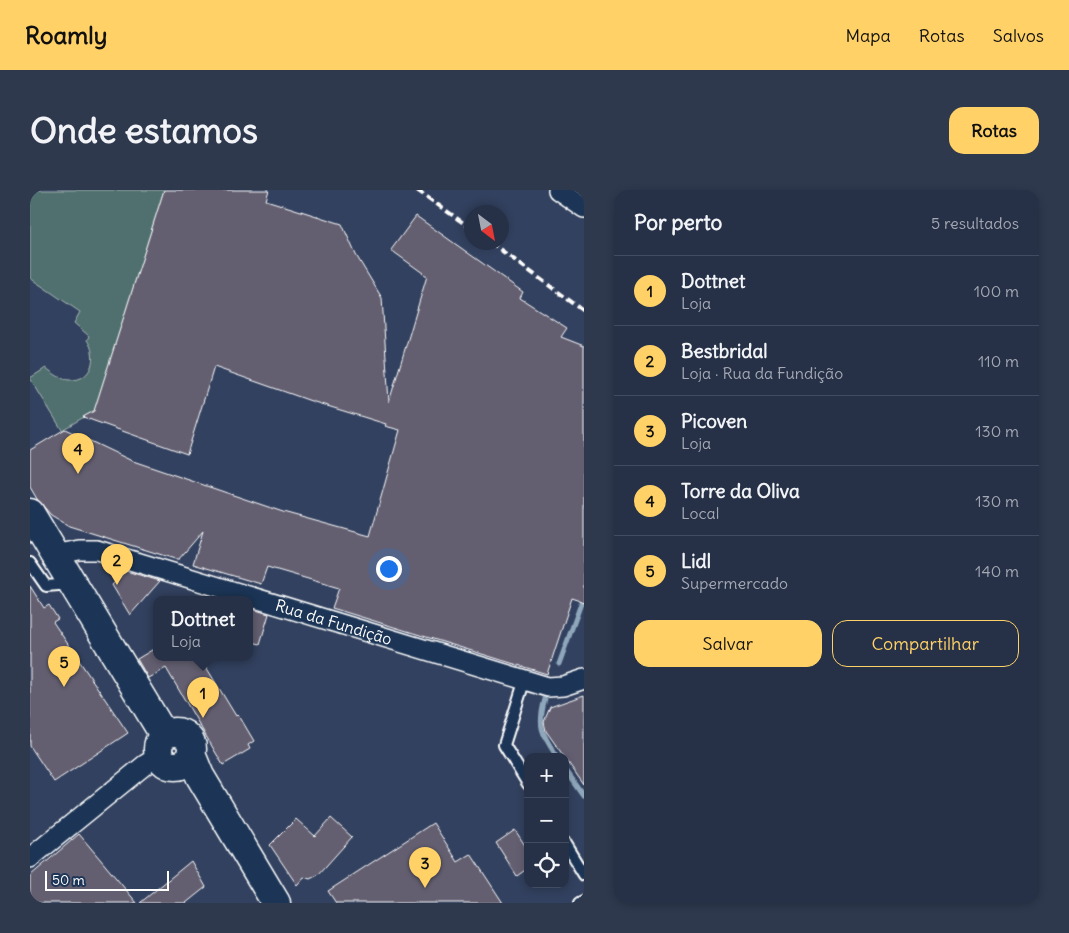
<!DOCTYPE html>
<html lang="pt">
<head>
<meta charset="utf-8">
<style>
	body { margin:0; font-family:Delius,sans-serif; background:#2e394e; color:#f1f3f6 }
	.controls { position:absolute; right:15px; bottom:15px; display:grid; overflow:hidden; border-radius:10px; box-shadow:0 2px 8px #0003 }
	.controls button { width:45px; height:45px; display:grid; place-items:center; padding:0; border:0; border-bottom:1px solid #424c60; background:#263147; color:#f1f3f6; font:25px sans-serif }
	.compass { position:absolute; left:434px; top:15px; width:45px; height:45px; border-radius:50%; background:#263147; box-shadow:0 2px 8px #0003; rotate:148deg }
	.scale { position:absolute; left:15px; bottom:12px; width:124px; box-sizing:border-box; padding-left:5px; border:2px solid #fff; border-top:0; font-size:14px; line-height:18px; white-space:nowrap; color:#fff; -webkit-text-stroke:4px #1d3557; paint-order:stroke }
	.you { position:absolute; left:358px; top:378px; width:18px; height:18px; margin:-12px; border:4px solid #fff; border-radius:50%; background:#1a73e8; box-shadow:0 0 0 8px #1a73e833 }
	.badge { display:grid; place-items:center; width:32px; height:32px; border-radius:50%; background:#ffd166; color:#111; font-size:16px; font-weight:700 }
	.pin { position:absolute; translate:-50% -41px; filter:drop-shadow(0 1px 2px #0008) }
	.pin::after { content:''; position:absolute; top:26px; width:18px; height:15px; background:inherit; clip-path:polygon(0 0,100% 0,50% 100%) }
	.popup { position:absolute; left:123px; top:406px; width:100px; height:65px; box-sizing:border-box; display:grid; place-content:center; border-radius:10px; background:#263147; filter:drop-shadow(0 1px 4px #0005); font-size:16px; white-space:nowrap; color:#a4a9b4 }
	.popup b { font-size:19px; color:#f1f3f6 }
	.popup::after { content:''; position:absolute; left:50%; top:100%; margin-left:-10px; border:10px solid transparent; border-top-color:#263147 }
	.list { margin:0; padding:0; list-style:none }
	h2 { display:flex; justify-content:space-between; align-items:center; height:65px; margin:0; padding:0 20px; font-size:21px }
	h2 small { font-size:16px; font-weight:400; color:#a4a9b4 }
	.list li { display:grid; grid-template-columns:32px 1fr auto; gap:15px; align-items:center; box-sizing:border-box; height:70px; padding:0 20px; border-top:1px solid #424c60 }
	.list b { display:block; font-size:19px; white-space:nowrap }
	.list p { margin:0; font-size:16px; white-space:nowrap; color:#a4a9b4 }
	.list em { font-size:16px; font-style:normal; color:#a4a9b4 }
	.actions { display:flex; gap:10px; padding:15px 20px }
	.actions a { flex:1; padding:11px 0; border:1px solid #ffd166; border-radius:15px; text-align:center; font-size:18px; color:#ffd166 }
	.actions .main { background:#ffd166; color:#111 }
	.icon { flex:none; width:28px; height:28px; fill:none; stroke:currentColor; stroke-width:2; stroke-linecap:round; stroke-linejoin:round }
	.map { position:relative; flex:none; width:554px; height:713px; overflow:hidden; border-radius:15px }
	header { display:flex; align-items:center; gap:30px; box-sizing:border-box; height:70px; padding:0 25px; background:#ffd166; color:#111 }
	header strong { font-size:24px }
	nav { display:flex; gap:28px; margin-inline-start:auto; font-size:18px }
	.intro { display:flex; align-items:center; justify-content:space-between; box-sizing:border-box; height:120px; padding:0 30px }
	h1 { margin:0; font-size:35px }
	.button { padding:12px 22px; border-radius:15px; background:#ffd166; color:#111; font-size:18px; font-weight:700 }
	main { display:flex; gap:30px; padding:0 30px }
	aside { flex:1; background:#263147; border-radius:15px; box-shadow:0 2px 8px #0003 }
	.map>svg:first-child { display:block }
	.green { fill:#506f6e; stroke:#a8b7b6 }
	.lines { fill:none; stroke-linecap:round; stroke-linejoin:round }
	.stream { stroke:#8fa7bb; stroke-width:5 }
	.building { fill:#635e71; stroke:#fff }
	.service-casing { stroke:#fff; stroke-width:14 }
	.minor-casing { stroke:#fff; stroke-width:22 }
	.primary-casing { stroke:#fff; stroke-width:31 }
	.service { stroke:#1d3557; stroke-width:10 }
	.minor { stroke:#1d3557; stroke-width:19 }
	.primary { stroke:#1d3557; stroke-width:28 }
	.rail { stroke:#fff; stroke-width:4; stroke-dasharray:8 4; stroke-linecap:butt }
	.labels { text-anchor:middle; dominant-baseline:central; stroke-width:4; stroke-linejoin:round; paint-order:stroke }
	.street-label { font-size:16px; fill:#fff; stroke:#1d3557 }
</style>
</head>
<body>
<header>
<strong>Roamly</strong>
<nav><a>Mapa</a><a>Rotas</a><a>Salvos</a></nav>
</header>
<div class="intro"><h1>Onde estamos</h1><a class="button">Rotas</a></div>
<main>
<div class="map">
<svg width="554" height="713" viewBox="0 0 554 713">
	<rect width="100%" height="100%" fill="#32415f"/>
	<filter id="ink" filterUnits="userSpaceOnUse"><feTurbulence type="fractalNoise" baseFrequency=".02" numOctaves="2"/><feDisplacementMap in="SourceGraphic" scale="10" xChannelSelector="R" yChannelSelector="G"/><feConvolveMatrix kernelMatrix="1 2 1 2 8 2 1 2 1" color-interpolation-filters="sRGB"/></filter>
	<g filter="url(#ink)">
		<path class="green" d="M0 0H134L64 221 32 240 0 188 16 178C23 183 31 190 40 190 63 191 68 165 57 150L59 146 44 133 50 122 0 88Z"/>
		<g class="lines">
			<path class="stream" d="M529 474 553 408
				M515 509C507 537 512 544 527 567
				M535 579 554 606"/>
		</g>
		<path class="building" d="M134 0H239L236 10 312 34 326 65 352 108 359 212 397 86 361 60 386 26 493 102 490 108 537 138 531 147 554 156V412L542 408 517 484 302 418 309 398 237 377 231 394 163 374 173 341 149 369H145L39 336 21 325 7 309 0 297V260L35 239 100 270 253 322 340 346 370 240 355 236 356 234 281 211 184 177 157 264 53 227 64 221Z
			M96 381 130 391 100 425 82 395Z
			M0 396 14 418 19 415 28 429 23 432 98 543 24 592 0 556Z
			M219 418 239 424 230 454 219 451Z
			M127 457V467H170L206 526 208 524 224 551 218 555 220 559 193 575 136 478 118 488 107 469Z
			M554 505V595L516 541 514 532 520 517Z
			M301 628 322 647 288 685 280 689 274 687 267 695 240 655 266 629 285 646Z
			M403 633 428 672 441 664 473 713H306L298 701Z
			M485 640 498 660V678L487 686 466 653Z
			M49 644 107 713H0V686Z
			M161 671 176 697 156 713H110Z"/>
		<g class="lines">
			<g class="service-casing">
				<path id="service" d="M0 373 16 396 41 394
					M495 489 474 555 498 594
					M535 654 554 685
					M550 713 554 711"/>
			</g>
			<g class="minor-casing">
				<g id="minor">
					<path d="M528 0 554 18"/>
					<path id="s1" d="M25 365 49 360H67L518 497 533 496 554 489"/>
					<path d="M0 668 116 574 129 566"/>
				</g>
			</g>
			<g class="primary-casing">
				<path id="primary" d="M0 323 134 545
					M128 559a17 17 0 1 1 34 0a17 17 0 1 1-34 0Z
					M161 564 170 586 246 713"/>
			</g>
			<use href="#service" class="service"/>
			<use href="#minor" class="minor"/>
			<use href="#primary" class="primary"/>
			<path class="rail" d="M387 0 442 39
				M460 52 554 121"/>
		</g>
	</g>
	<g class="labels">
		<g class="street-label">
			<text stroke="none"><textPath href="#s1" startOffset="290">Rua da Fundição</textPath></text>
		</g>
	</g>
</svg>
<div class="controls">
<button>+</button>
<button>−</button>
<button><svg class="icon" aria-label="locate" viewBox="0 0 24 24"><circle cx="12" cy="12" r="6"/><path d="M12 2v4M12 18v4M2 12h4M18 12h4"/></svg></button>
</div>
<svg class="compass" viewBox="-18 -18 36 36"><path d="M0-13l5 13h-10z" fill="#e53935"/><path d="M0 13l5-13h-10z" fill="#a4a9b4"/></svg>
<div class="scale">50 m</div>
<div class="you"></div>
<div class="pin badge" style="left:173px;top:528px">1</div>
<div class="popup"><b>Dottnet</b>Loja</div>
<div class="pin badge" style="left:87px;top:395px">2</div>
<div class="pin badge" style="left:395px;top:698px">3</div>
<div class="pin badge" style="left:48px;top:284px">4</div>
<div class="pin badge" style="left:34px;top:497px">5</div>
</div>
<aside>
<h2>Por perto<small>5 resultados</small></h2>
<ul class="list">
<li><span class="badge">1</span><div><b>Dottnet</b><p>Loja</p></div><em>100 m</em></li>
<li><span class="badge">2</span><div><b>Bestbridal</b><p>Loja · Rua da Fundição</p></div><em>110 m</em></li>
<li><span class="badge">3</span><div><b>Picoven</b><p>Loja</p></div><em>130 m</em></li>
<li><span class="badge">4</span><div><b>Torre da Oliva</b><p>Local</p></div><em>130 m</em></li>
<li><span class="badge">5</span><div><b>Lidl</b><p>Supermercado</p></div><em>140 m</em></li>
</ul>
<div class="actions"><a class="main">Salvar</a><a>Compartilhar</a></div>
</aside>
</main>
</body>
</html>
